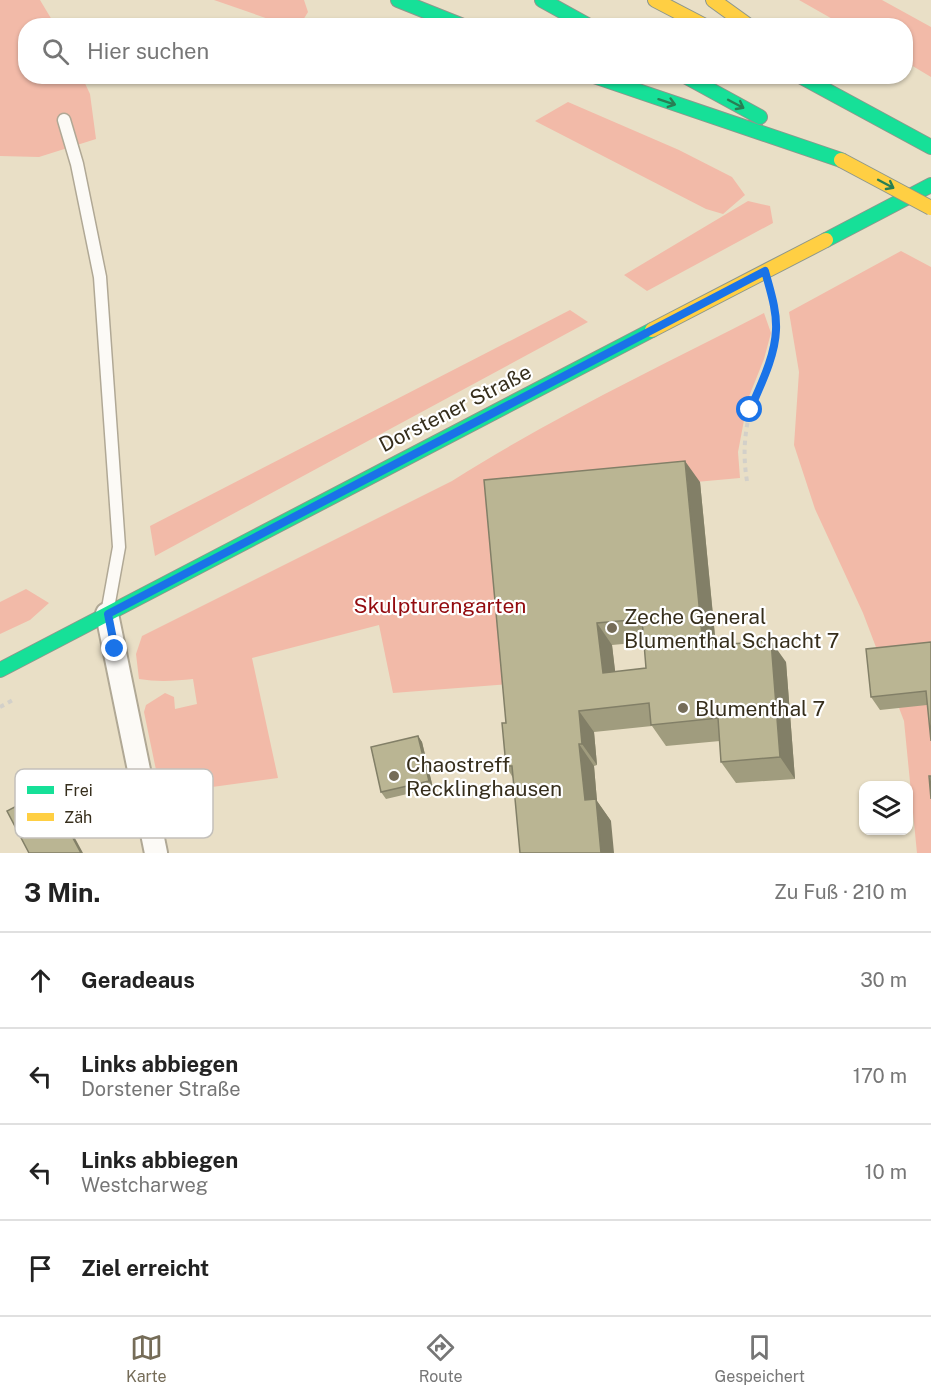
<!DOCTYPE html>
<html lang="de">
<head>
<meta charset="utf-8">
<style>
	body { margin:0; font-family:"Public Sans",sans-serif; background:#f6f6f6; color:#222 }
	.controls { position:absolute; right:18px; bottom:18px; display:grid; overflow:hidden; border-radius:12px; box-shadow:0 2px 4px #0004 }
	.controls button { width:54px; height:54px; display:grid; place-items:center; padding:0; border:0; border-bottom:2px solid #e0e0e0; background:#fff; color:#222; font:30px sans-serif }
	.stop { position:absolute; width:18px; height:18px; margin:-14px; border:4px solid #1a73e8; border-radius:50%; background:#fff }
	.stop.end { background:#1a73e8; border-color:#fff; box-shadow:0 2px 6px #0008 }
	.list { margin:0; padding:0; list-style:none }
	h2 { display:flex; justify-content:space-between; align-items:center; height:78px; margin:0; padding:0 24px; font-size:26px }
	h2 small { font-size:20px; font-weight:400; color:#767676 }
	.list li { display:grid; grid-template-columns:39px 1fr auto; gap:18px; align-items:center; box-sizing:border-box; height:96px; padding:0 24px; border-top:2px solid #e0e0e0 }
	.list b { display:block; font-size:22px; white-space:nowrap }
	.list p { margin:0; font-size:20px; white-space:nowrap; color:#767676 }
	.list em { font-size:20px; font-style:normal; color:#767676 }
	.icon { flex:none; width:33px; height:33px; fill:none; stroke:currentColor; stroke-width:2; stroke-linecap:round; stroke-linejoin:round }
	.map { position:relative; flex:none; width:931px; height:853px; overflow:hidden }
	.search { position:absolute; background:#fff; box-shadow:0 2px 4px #0004; left:18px; right:18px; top:18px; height:66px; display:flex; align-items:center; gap:15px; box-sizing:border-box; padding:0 21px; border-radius:24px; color:#767676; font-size:22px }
	.sheet { height:462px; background:#fff }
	nav { display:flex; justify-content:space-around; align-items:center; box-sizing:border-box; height:84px; border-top:2px solid #e0e0e0; background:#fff; font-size:16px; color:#767676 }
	nav a { display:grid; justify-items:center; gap:3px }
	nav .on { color:#756c58 }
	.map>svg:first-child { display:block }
	.green { fill:#f2baa8 }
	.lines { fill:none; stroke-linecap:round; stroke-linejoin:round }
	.lane-casing { stroke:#b0a895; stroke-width:15 }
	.street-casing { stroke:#b0a895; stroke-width:26 }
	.fast-casing { stroke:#8d978c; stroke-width:16 }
	.slow-casing { stroke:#8d978c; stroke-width:16 }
	.path { stroke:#d3d0c9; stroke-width:4; stroke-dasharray:4.5 4.5; stroke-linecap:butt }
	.lane { stroke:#fcfaf6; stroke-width:12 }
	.street { stroke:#fcfaf6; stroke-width:22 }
	.fast { stroke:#16e098; stroke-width:14 }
	.slow { stroke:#ffcf43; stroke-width:14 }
	.slow-bridge-casing { stroke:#8d978c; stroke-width:16; stroke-linecap:butt }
	.slow-bridge { stroke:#ffcf43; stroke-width:14 }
	.wall { fill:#a09c7e; fill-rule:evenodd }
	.shaded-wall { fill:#827f67 }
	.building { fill:#bab593; stroke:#827f67; stroke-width:1.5; fill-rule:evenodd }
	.oneway { stroke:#287e54 }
	.route { stroke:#1a73e8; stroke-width:8 }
	.poi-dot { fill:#756c58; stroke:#fff; stroke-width:2 }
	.labels { text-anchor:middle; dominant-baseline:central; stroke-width:4.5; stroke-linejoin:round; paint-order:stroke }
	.street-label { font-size:21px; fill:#362e1c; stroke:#fff }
	.park-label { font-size:21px; fill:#930b0f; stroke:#fff }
	.poi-label { font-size:21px; fill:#362e1c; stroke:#fff; text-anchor:start }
	.key { fill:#fff; stroke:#c3c0bb; stroke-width:1.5 }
	.key-label { font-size:16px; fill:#362e1c }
</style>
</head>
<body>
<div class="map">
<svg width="931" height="853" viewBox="0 0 931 853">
	<rect width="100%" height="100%" fill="#e9dfc6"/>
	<path class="green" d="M0 0H40L55 25 26 26V76L82 77 90 94 96 139 39 157 0 156Z
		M214 0H304L308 12 300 25 283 24Z
		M799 0H882L931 27V77L906 62V26L843 25Z
		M568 102 679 150 732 177 745 195 723 214 706 209 535 121Z
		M748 201 770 206 773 223 647 291 624 275Z
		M901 251 931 267V853H917L904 721 863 613 815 509 794 445 799 372 789 312Z
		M570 310 588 322 155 556 150 526Z
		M764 313 771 333 764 359 748 399 738 452 740 478 497 500 510 684 393 693 379 625 252 658 278 778 161 794 144 712 146 705 165 693 174 697 175 709 197 704 193 679C175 681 157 682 139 679L136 654 142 636 452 481C551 418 659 367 764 313Z
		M26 589 49 603 30 620 0 634V602Z"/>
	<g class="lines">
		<g class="lane-casing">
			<path id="lane" d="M64 120 77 164 100 277 119 547 108 608"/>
		</g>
		<g class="street-casing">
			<path id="street" d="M107 614 156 853"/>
		</g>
		<g class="fast-casing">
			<path id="fast" d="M398 0 463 26
				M542 0 589 26
				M594 76 841 160
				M685 76 760 117
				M800 76 931 147
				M826 240 931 185
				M0 670 652 330"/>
		</g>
		<g class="slow-casing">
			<path id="slow" d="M655 0 705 26
				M713 0 749 26
				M652 330 826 240"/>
		</g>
		<path class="path" d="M747 481C743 457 744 435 750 412 761 371 784 346 773 301
			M0 707 13 700"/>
		<use href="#lane" class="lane"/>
		<use href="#street" class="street"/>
		<use href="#fast" class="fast"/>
		<use href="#slow" class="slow"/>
		<g class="slow-bridge-casing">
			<path id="slow-bridge" d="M841 160 931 208"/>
		</g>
		<use href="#slow-bridge" class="slow-bridge"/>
	</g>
	<path class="wall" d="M700 482 716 645 786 662 795 779 736 783 721 762 720 741 666 746 652 726 594 732 597 765 594 766 597 801 611 821 513 778 506 766V723ZM644 642 646 668 615 672 612 645Z
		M931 642 927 705 880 710 871 697Z
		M418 736 422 742 433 788 386 799 381 792Z"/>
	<path class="shaded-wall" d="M685 461 700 482 718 668 703 646Z
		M597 623 612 645 618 695 603 673Z
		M771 641 786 662 795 779 780 757Z
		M579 711 594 732 597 765 582 744Z
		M418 736 422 742 433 788 429 781Z
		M579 744 594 766 597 801 611 821 614 853H601L585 800Z
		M47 790 56 803 83 853H81Z"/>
	<path class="building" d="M685 461 703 646 771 641 780 757 721 762 718 718 651 725 649 703 579 711 582 744H579L585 800 596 799 601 853H520L512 766H506L502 723H506L484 480ZM642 619 646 668 603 673 597 623Z
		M931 642V741L926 691 871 697 866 649Z
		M418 736 429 781 381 792 371 747Z
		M929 776H931V799Z
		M47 790 81 853H29L7 811Z"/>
	<defs><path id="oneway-shaft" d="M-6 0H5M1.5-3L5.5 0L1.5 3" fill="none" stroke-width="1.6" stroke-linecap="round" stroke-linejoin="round" transform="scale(1.5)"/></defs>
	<g class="oneway">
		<use href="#oneway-shaft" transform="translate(667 102) rotate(18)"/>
		<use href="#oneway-shaft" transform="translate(736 104) rotate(28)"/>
		<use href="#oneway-shaft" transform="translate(886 184) rotate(28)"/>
	</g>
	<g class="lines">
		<path class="route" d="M115 649 108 614 765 271C770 290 777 310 776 330 775 357 760 386 750 410"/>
	</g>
	<g class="poi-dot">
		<circle cx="612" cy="628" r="6"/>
		<circle cx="683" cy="708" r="6"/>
		<circle cx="394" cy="776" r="6"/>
	</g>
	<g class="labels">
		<g class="street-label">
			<text transform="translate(455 408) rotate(-27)">Dorstener Straße</text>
		</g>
		<g class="park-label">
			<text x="440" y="605">Skulpturengarten</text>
		</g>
		<g class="poi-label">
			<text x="624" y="616">Zeche General<tspan x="624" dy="24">Blumenthal Schacht 7</tspan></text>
			<text x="695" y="708">Blumenthal 7</text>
			<text x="406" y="764">Chaostreff<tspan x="406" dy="24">Recklinghausen</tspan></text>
		</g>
	</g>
	<rect x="15" y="769" width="198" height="69" rx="9" class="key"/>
	<rect x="27" y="786" width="27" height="8" fill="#16e098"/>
	<rect x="27" y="813" width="27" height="8" fill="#ffcf43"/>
	<g class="key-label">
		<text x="64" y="796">Frei</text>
		<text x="64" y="823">Zäh</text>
	</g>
</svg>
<div class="controls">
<button><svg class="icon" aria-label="layers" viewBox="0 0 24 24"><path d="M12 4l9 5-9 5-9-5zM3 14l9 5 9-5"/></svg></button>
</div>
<div class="stop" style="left:750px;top:410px"></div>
<div class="stop end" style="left:115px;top:649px"></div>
<div class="search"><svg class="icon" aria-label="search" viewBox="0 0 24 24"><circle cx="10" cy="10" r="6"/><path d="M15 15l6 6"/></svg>Hier suchen</div>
</div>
<section class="sheet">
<h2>3 Min.<small>Zu Fuß · 210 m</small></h2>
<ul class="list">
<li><svg class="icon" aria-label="ahead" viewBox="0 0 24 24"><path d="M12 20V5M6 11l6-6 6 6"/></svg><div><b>Geradeaus</b></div><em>30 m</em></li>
<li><svg class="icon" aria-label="left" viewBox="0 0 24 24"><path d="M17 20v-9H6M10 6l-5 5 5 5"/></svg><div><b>Links abbiegen</b><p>Dorstener Straße</p></div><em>170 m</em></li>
<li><svg class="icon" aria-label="left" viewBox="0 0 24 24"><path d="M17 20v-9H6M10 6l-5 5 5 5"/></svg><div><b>Links abbiegen</b><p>Westcharweg</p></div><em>10 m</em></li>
<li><svg class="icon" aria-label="arrive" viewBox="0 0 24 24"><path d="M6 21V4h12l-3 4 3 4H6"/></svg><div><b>Ziel erreicht</b></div></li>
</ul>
</section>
<nav>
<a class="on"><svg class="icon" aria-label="map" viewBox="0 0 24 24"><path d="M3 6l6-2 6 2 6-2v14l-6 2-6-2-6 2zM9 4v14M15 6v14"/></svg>Karte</a>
<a><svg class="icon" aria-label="directions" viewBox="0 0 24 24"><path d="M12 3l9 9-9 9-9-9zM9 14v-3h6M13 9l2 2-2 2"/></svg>Route</a>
<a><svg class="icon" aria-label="saved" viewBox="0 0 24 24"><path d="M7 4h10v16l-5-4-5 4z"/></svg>Gespeichert</a>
</nav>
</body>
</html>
